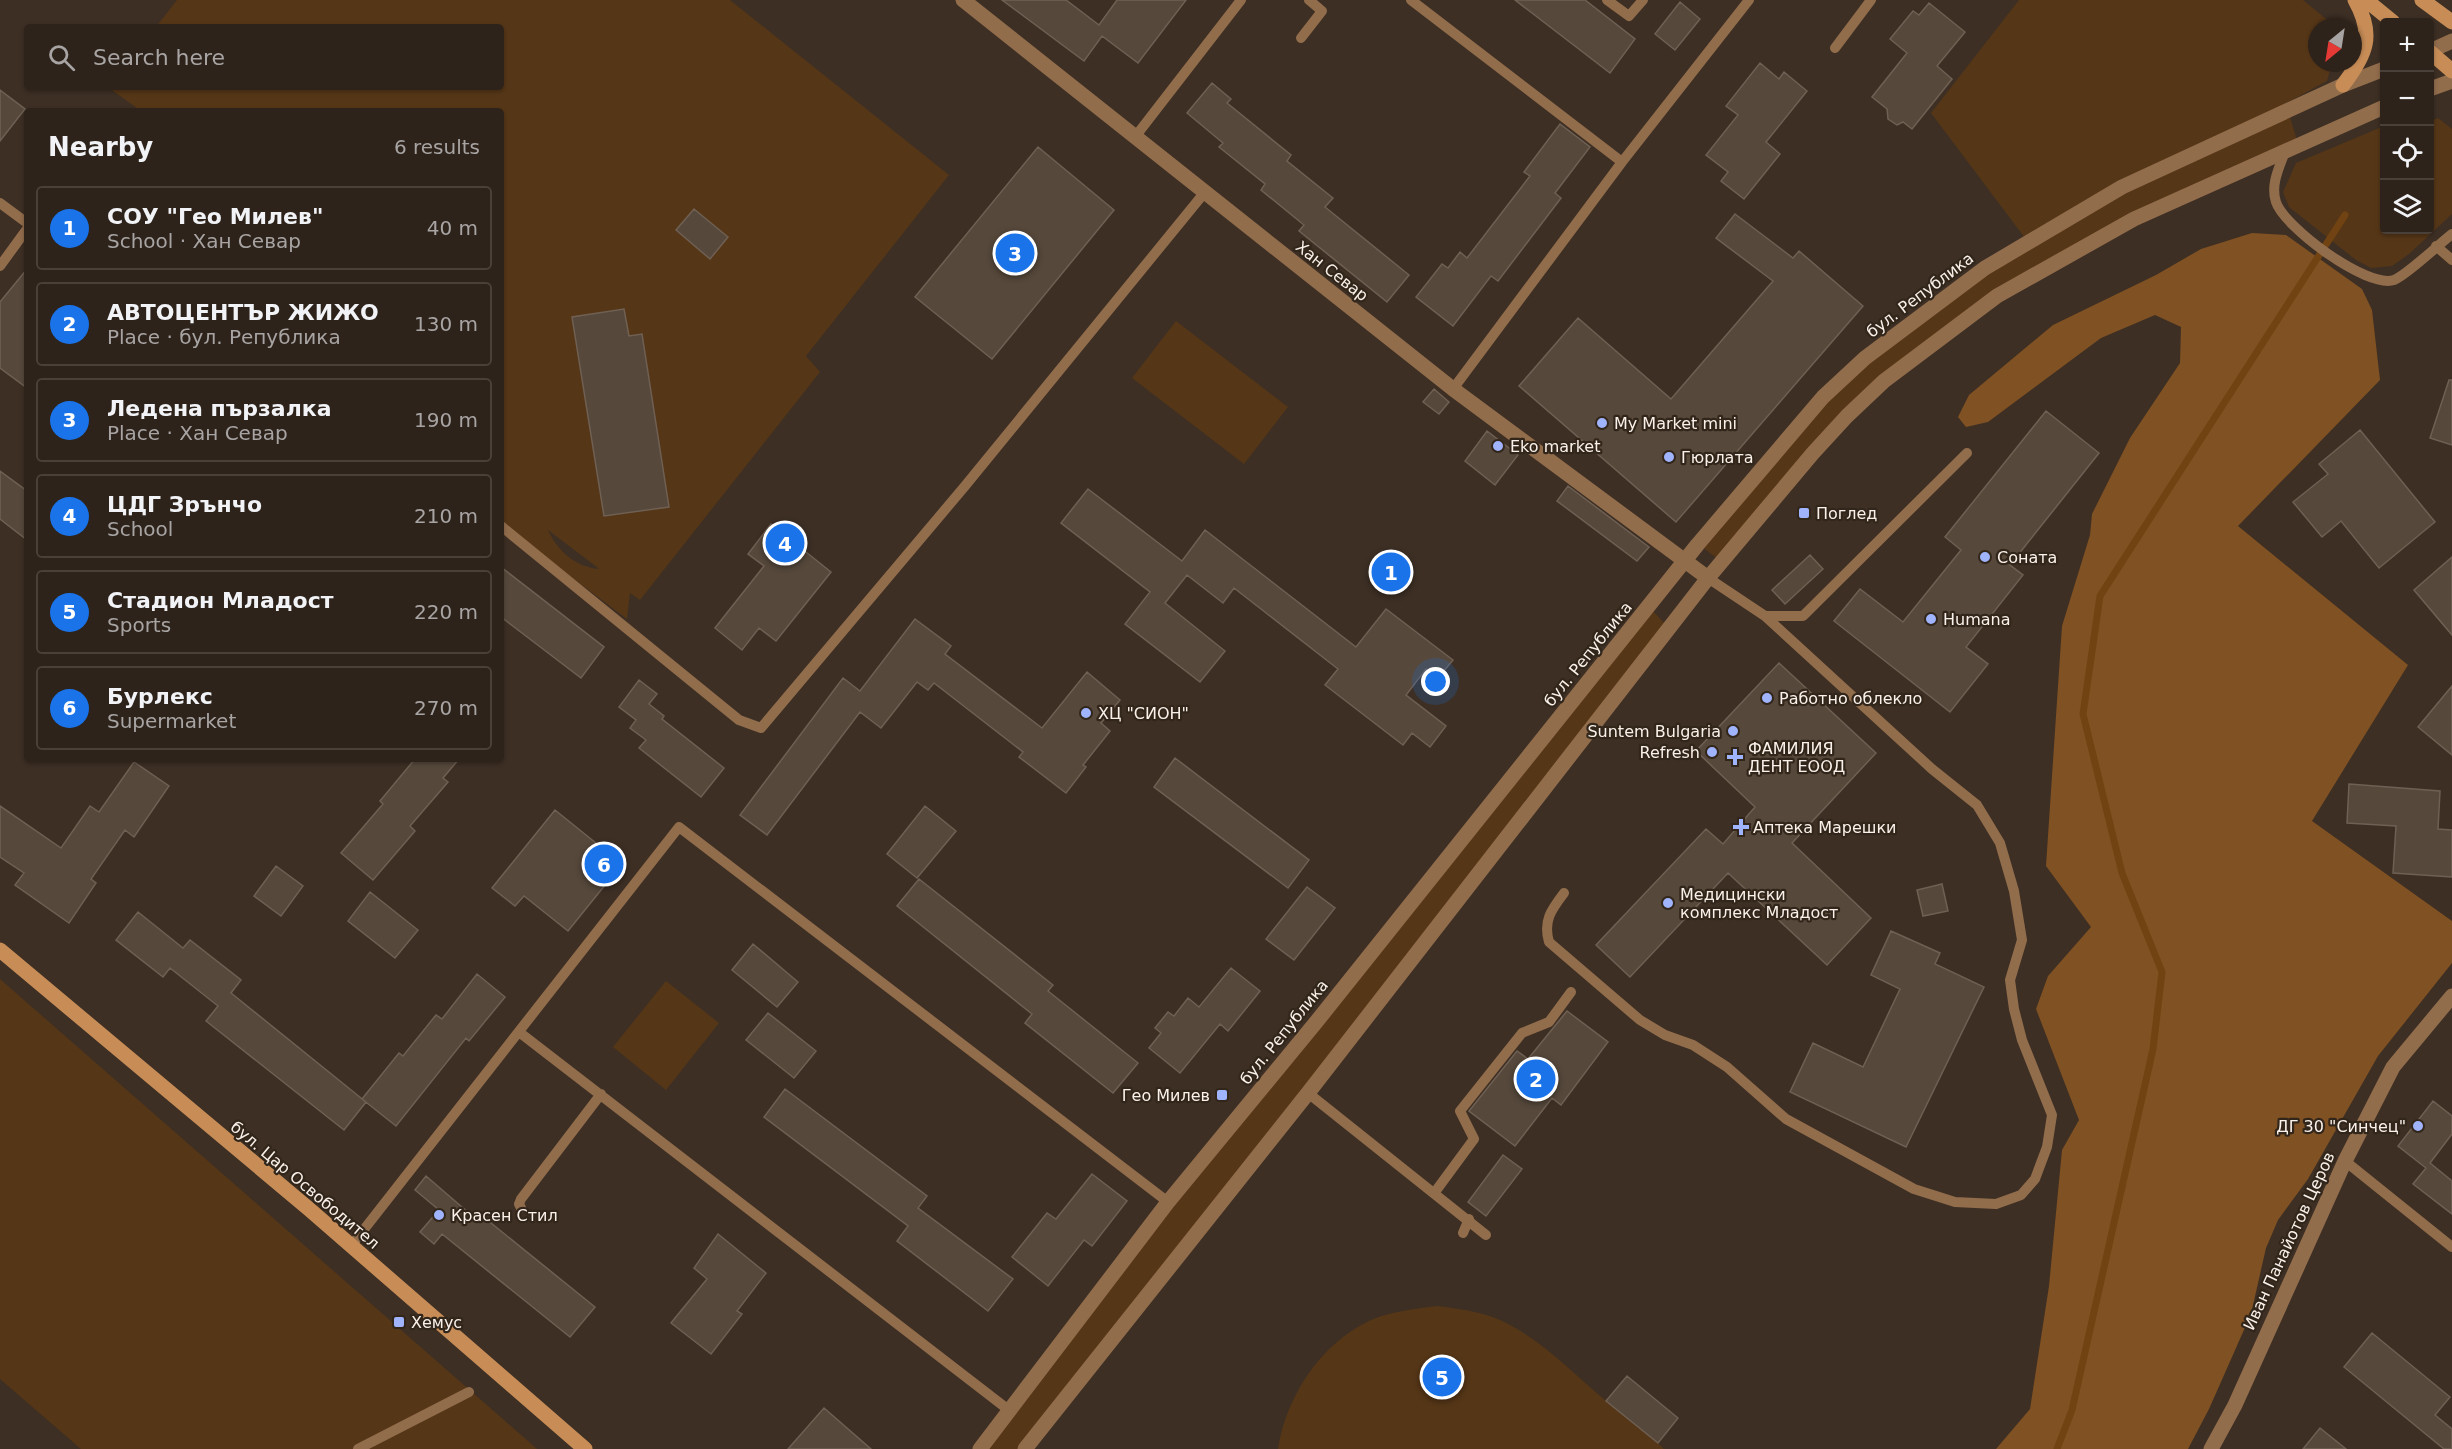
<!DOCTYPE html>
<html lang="en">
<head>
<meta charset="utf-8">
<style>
	body { margin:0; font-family:"DejaVu Sans",sans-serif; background:#3a2f28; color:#f1f3f6 }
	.controls { position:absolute; right:18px; top:18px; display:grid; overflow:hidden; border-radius:6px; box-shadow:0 2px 4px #0004 }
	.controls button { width:54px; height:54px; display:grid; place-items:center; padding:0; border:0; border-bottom:2px solid #49403a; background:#2e231b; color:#f1f3f6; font:30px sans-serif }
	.compass { position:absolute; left:2308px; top:18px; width:54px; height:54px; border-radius:50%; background:#2e231b; box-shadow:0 2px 4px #0004; rotate:210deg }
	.you { position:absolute; left:1436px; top:682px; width:21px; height:21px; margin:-15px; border:4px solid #fff; border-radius:50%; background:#1a73e8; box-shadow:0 0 0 9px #1a73e833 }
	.badge { display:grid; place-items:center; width:39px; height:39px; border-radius:50%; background:#1a73e8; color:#fff; font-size:20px; font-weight:700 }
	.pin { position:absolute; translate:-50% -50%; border:3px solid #fff; box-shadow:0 2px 6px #0006 }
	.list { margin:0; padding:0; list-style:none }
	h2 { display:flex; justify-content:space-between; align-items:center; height:78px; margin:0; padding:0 24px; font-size:26px }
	h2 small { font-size:20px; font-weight:400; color:#a7a4a3 }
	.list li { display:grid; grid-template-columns:39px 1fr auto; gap:18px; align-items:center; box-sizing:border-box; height:84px; margin:0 12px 12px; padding:0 12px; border:2px solid #49403a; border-radius:6px }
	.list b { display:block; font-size:22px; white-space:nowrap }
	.list p { margin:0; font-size:20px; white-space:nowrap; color:#a7a4a3 }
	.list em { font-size:20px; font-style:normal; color:#a7a4a3 }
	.icon { flex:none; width:33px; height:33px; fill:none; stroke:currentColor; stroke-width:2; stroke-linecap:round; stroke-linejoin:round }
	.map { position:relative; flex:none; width:2452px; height:1449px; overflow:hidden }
	.search { position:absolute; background:#2e231b; box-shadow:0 2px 4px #0004; left:24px; top:24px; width:480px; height:66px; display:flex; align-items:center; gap:15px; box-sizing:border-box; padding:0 21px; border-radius:6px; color:#a7a4a3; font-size:22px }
	.panel { position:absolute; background:#2e231b; box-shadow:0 2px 4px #0004; left:24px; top:108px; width:480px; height:654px; border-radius:6px }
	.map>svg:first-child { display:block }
	.green { fill:#553617; fill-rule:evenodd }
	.forest { fill:#805122 }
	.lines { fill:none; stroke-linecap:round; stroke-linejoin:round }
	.stream { stroke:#724312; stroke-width:7 }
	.building { fill:#56483b; stroke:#6f6053; stroke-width:1.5 }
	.service { stroke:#926d4c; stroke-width:10 }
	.minor { stroke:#926d4c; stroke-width:15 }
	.tertiary { stroke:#926d4c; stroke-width:15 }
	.secondary { stroke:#c88d57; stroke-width:15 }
	.poi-dot { fill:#a0b3fd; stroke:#32261a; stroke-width:2 }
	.labels { text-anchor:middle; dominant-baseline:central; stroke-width:4.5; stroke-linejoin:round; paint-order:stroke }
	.street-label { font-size:16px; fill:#faf1ea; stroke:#32261a }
	.poi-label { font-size:16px; fill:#faf1ea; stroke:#32261a; text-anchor:start }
</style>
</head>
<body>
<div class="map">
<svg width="2452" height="1449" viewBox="0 0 2452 1449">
	<rect width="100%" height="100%" fill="#3d2f24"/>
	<path class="green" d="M177 0H730L949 175 806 356 820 372 640 600 630 593 627 619 501 524V111H141L109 88 501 87V27H156ZM548 530 598 568 599 569C575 567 557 550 548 530Z
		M2019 0H2303L2336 27H2317V63H2332L2327 81 2193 154 2288 110 2298 144 1997 296 1884 381 1722 562 1698 544 1823 397 2028 242 1931 113Z
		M2438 118 2452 129V214L2409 254 2392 266 2371 268 2356 260 2289 207 2283 192 2296 163 2384 126V230H2430V121Z
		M1176 321 1288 407 1244 464 1132 378Z
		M1649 607 1669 628 1025 1449H980Z
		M0 979 537 1449H81L0 1379Z
		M666 981 719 1023 666 1090 613 1047Z
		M1437 1306C1459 1309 1480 1311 1500 1320 1540 1338 1573 1373 1606 1401L1627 1376 1678 1418 1658 1443 1664 1449H1278C1286 1397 1320 1344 1369 1321 1391 1311 1414 1309 1437 1306Z"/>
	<path class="forest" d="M2252 233 2286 235 2362 289 2372 310 2380 380 2238 526 2408 665 2312 821 2452 921V963L2378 1056 2308 1179 2278 1220 2266 1248 2251 1314 2209 1409 2188 1449H1996L2030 1409 2049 1286 2062 1150 2079 1120 2036 1009 2048 976 2091 927 2046 866 2062 626 2090 535 2092 514 2130 438 2180 363 2181 327 2155 315 2101 338 1988 422 1966 427 1958 417 1969 395 2053 325 2156 275 2201 249Z"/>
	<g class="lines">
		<path class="stream" d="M2057 1449 2072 1410 2153 1049 2162 972 2122 873 2083 714 2100 596 2345 215"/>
	</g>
	<path class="building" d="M1002 0H1066L1099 25 1117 0H1186L1138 63 1102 36 1084 61Z
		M1515 0H1585L1635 39 1610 73Z
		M1680 2 1700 19 1675 50 1655 34Z
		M1929 3 1965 32 1937 66 1952 79 1912 129 1903 122 1897 125 1888 119 1887 109 1872 97 1907 53 1890 39 1913 11 1919 15Z
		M1760 63 1779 79 1784 72 1807 91 1766 142 1780 154 1744 199 1721 181 1728 172 1706 155 1738 115 1726 106Z
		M1212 83 1231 99 1227 103 1291 155 1287 161 1333 198 1325 207 1409 275 1387 302 1299 231 1304 225 1261 190 1265 184 1219 147 1223 143 1187 113Z
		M0 90 25 109 0 141Z
		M1560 124 1590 147 1555 193 1561 198 1498 281 1491 276 1453 326 1416 297 1442 264 1448 268 1460 252 1467 258 1530 176 1524 172Z
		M1038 147 1114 210 992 359 915 297Z
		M694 209 728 237 710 259 676 230Z
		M1735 214 1793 258 1799 251 1863 306 1676 522 1519 386 1578 318 1671 399 1773 281 1716 238Z
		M27 269V388L0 368V302Z
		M624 309 629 336 642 334 669 507 604 516 572 317Z
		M2449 380H2452V445L2430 438Z
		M1434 389 1449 402 1439 414 1423 402Z
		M2046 411 2099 453 2010 565 2023 575 1966 647 1988 664 1950 712 1834 621 1860 589 1903 622 1961 550 1945 537Z
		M2360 430 2435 522 2379 568 2341 521 2322 537 2293 502 2328 474 2319 464Z
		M1487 431 1518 455 1495 485 1465 461Z
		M0 471 27 491V540L0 519Z
		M1568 486 1649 547 1637 561 1557 501Z
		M1088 489 1182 561 1205 530 1356 647 1386 609 1453 660 1438 678 1426 669 1406 695 1446 726 1430 747 1412 733 1403 745 1325 685 1338 669 1234 588 1223 603 1187 575 1165 603 1225 651 1200 682 1125 624 1150 592 1061 523Z
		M771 524 831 572 776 641 759 628 742 650 715 628 764 566 748 554Z
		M1810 555 1823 569 1785 604 1772 590Z
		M2452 557V635L2414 590Z
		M501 567 604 647 581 678 501 617Z
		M915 619 951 646 945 654 1042 728 1087 672 1120 700 1101 723 1110 731 1083 765 1086 767 1066 793 1019 757 1023 752 934 683 928 690 917 682 881 728 860 712 767 835 740 815 843 678 860 691Z
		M1779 663 1876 753 1792 843 1871 918 1827 965 1728 873 1630 977 1596 945 1706 829 1723 844 1755 807 1696 751Z
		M639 680 657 694 649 704 664 716 662 719 724 768 701 797 639 748 646 740 630 728 636 720 619 707Z
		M2452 686V755L2418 727Z
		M1175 758 1309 860 1288 888 1154 787Z
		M415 759H459L443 778 448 782 410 826 415 831 373 880 341 853 383 804 380 801Z
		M134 762 169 786 134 837 125 830 91 879 96 883 69 923 15 885 24 873 0 857V806L61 848 90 806 99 812Z
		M2349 784 2440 791 2438 829 2452 830V877L2393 873 2396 826 2347 823Z
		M925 806 956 831 917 878 887 854Z
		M555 810 622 864 568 931 524 896 515 906 492 888Z
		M276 866 303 886 281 916 254 896Z
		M919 879 1053 985 1048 991 1138 1063 1113 1093 1025 1023 1032 1014 897 906Z
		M1942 884 1948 911 1923 916 1917 890Z
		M1307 887 1335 908 1294 960 1266 939Z
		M370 892 418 930 395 958 348 921Z
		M138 912 183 948 190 940 241 980 231 993 366 1102 344 1130 206 1021 218 1006 170 968 163 977 116 940Z
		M1891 931 1940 953 1935 964 1984 987 1906 1147 1790 1092 1813 1043 1863 1067 1900 989 1871 975Z
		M753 944 798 982 777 1007 732 970Z
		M1231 968 1260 991 1228 1031 1220 1024 1180 1073 1149 1048 1161 1033 1155 1028 1168 1012 1174 1016 1188 998 1199 1007Z
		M477 974 505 997 469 1041 466 1038 396 1126 362 1099 399 1053 403 1056 436 1015 442 1019Z
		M1567 1011 1608 1042 1561 1105 1552 1098 1515 1146 1469 1111 1517 1051 1528 1059Z
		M768 1013 816 1051 794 1078 746 1040Z
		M785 1089 927 1196 918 1208 1013 1279 988 1311 897 1241 908 1226 764 1117Z
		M2433 1101 2452 1116V1134L2430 1163 2452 1181V1214L2413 1184 2426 1168 2398 1146Z
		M1503 1155 1522 1169 1486 1216 1468 1202Z
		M1092 1174 1127 1201 1092 1246 1084 1240 1048 1286 1012 1257 1047 1213 1056 1219Z
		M426 1176 477 1220 481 1215 595 1307 570 1337 442 1234 434 1244 420 1232 439 1210 415 1190Z
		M718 1234 766 1273 737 1311 742 1314 711 1354 671 1323 707 1279 694 1268Z
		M2372 1333 2450 1397 2435 1415 2452 1429V1449H2444L2344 1367Z
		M1627 1376 1678 1418 1658 1443 1606 1401Z
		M824 1408 871 1449H788Z
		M2320 1428 2346 1449H2303Z"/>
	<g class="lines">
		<path class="service" d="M1411 0 1622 162
			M1607 0 1629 16 1643 0
			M1301 38 1322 11 1309 0
			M1835 48 1871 0
			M1135 137 1241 0
			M2286 149C2280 166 2270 184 2276 202 2284 227 2367 289 2394 280 2407 275 2439 244 2452 234
			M0 203 27 223
			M2436 246 2452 260
			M0 266 27 229
			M1453 389 1622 162 1749 0
			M501 526 739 720 761 728 965 486 1205 192
			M1765 616H1803L1967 453
			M1564 893C1551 910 1543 921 1549 942L1640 1020 1665 1035 1693 1045 1727 1067 1786 1119 1914 1189 1955 1202 1996 1204 2021 1195 2035 1179 2047 1147 2052 1115 2022 1040 2014 1009 2010 980 2022 940 2014 891 2000 843 1977 805 1932 769 1765 616 1708 578
			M519 1032 1010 1411
			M1308 1093 1486 1235
			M2345 1161 2452 1247
			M1435 1192 1474 1139 1460 1111 1522 1033 1549 1022 1571 992
			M521 1208 519 1204 521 1199 601 1094
			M1463 1233 1469 1219
			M351 1246 679 827 1168 1202
			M358 1449 469 1392"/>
		<path class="minor" d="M963 0 1453 389 1708 578
			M2211 1449 2235 1405 2345 1161 2393 1067 2452 996"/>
		<path class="tertiary" d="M2430 51 2452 41
			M2430 89 2452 81
			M980 1449 1168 1202 1317 1021 1698 544 1823 397 1865 358 1985 268 2122 187 2343 85 2384 69
			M1025 1449 1308 1093 1708 578 1813 453 1847 416 1884 381 1997 296 2134 219 2384 107"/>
		<path class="secondary" d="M2366 0 2393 22
			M2422 0 2452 22
			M2430 52 2452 71
			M2343 85C2366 55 2375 35 2355 0
			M0 950 309 1209 585 1449"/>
	</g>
	<g class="poi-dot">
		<circle cx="1602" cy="423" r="6"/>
		<circle cx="1498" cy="446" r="6"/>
		<circle cx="1669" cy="457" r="6"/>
		<rect x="1798" y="507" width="12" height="12" rx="3"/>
		<circle cx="1985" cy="557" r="6"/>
		<circle cx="1931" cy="619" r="6"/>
		<circle cx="1767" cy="698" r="6"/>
		<circle cx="1086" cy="713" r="6"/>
		<circle cx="1733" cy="731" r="6"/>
		<circle cx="1712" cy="752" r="6"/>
		<path d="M1732 748h6v6h6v6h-6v6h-6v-6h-6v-6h6z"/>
		<path d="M1738 818h6v6h6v6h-6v6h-6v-6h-6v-6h6z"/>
		<circle cx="1668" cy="903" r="6"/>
		<rect x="1216" y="1089" width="12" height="12" rx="3"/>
		<circle cx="2418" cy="1126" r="6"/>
		<circle cx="439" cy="1215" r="6"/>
		<rect x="393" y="1316" width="12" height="12" rx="3"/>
	</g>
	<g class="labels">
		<g class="street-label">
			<text transform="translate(1332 271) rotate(38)">Хан Севар</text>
			<text transform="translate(1920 295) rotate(-37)">бул. Република</text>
			<text transform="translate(1588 654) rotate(-51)">бул. Република</text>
			<text transform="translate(1284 1032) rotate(-51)">бул. Република</text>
			<text transform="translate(305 1185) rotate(40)">бул. Цар Освободител</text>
			<text transform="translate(2289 1241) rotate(-65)">Иван Панайотов Церов</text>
		</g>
		<g class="poi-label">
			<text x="1614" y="423">My Market mini</text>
			<text x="1510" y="446">Eko market</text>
			<text x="1681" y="457">Гюрлата</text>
			<text x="1816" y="513">Поглед</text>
			<text x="1997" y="557">Соната</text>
			<text x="1943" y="619">Humana</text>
			<text x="1779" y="698">Работно облекло</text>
			<text x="1098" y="713">ХЦ "СИОН"</text>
			<text x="1721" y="731" text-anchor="end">Suntem Bulgaria</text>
			<text x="1748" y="748">ФАМИЛИЯ<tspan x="1748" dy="18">ДЕНТ ЕООД</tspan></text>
			<text x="1700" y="752" text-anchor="end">Refresh</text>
			<text x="1753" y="827">Аптека Марешки</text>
			<text x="1680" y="894">Медицински<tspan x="1680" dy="18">комплекс Младост</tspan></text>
			<text x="1210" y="1095" text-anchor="end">Гео Милев</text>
			<text x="2406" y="1126" text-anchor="end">ДГ 30 "Синчец"</text>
			<text x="451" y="1215">Красен Стил</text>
			<text x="411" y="1322">Хемус</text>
		</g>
	</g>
</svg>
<div class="controls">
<button>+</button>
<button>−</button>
<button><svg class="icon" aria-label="locate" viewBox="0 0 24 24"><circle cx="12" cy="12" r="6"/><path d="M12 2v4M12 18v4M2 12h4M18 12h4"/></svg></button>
<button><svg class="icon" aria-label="layers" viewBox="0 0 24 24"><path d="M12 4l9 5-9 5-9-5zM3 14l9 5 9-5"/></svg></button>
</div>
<svg class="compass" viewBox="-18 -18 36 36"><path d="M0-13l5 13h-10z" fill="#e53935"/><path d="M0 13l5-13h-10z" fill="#a7a4a3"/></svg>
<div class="you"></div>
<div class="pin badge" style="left:1391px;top:572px">1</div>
<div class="pin badge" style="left:1536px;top:1079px">2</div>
<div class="pin badge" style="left:1015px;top:253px">3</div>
<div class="pin badge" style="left:785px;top:543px">4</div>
<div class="pin badge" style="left:1442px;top:1377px">5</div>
<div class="pin badge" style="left:604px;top:864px">6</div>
<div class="search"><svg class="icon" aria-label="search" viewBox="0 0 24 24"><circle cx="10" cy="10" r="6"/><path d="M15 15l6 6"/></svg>Search here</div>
<section class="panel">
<h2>Nearby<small>6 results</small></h2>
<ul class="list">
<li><span class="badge">1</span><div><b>СОУ &quot;Гео Милев&quot;</b><p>School · Хан Севар</p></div><em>40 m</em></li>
<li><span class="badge">2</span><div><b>АВТОЦЕНТЪР ЖИЖО</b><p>Place · бул. Република</p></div><em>130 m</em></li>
<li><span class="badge">3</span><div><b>Ледена пързалка</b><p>Place · Хан Севар</p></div><em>190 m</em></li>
<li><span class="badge">4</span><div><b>ЦДГ Зрънчо</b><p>School</p></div><em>210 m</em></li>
<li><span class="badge">5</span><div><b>Стадион Младост</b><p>Sports</p></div><em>220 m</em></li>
<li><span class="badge">6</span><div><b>Бурлекс</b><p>Supermarket</p></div><em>270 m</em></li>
</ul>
</section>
</div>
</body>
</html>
